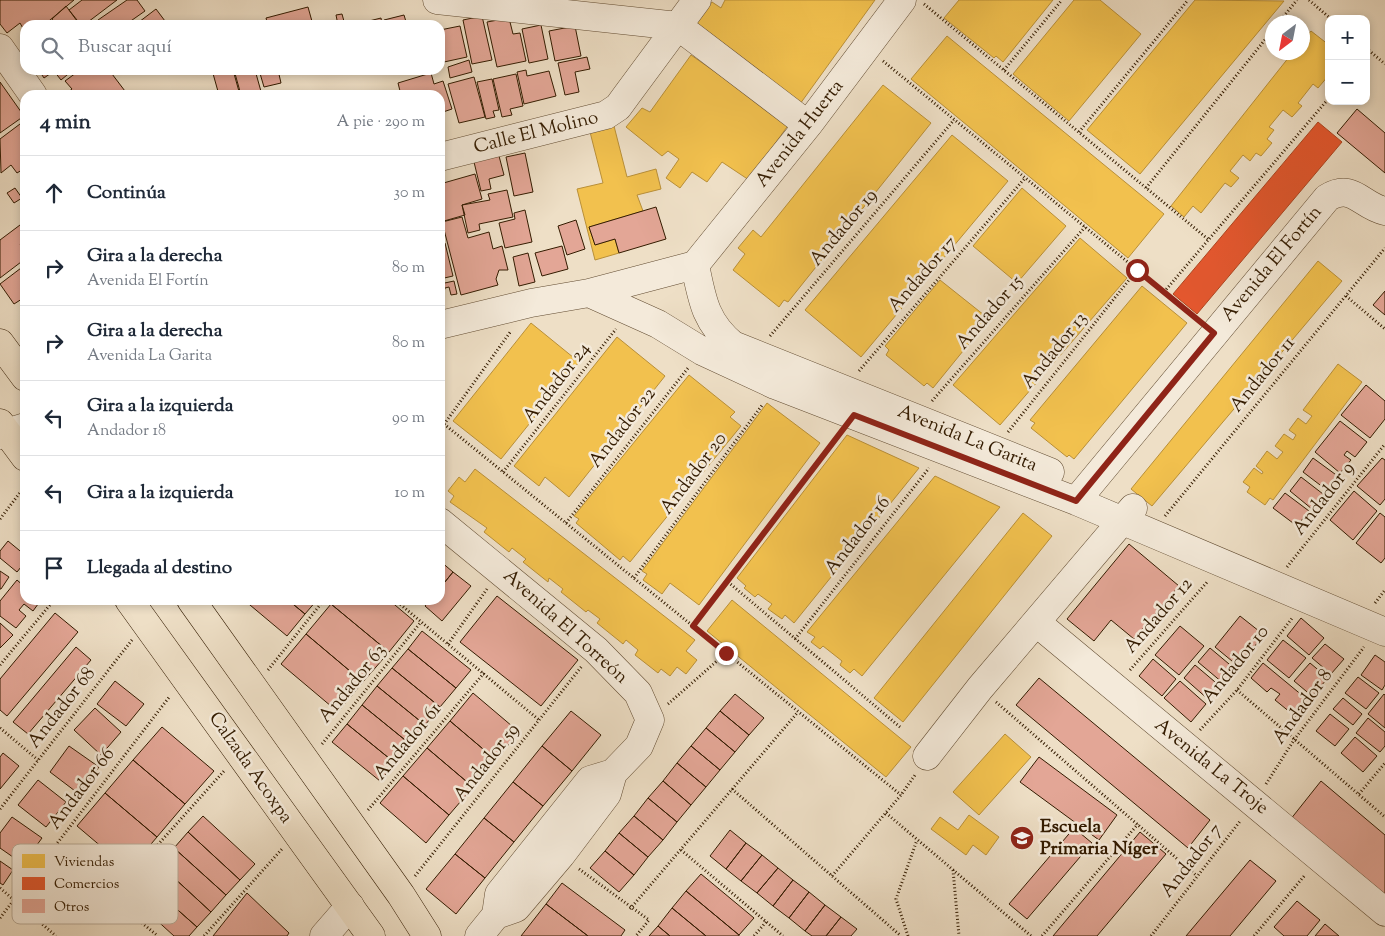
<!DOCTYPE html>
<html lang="es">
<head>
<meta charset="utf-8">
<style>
	body { margin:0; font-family:"Sorts Mill Goudy",serif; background:#f6f6f7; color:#1f2937 }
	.controls { position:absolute; right:15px; top:15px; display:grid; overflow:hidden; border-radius:10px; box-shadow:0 2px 8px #0003 }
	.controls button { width:45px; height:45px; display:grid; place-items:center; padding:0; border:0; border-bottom:1px solid #e0e1e3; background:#fff; color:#1f2937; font:25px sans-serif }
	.compass { position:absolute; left:1265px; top:15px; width:45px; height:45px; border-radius:50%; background:#fff; box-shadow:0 2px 8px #0003; rotate:212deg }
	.stop { position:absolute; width:15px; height:15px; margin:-11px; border:4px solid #8f2418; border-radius:50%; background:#fff }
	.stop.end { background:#8f2418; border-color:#fff; box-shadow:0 1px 5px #0008 }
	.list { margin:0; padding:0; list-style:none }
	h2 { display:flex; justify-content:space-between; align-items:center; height:65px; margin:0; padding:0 20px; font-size:21px }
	h2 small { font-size:16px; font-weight:400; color:#747a83 }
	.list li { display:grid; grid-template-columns:32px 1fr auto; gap:15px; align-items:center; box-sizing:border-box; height:75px; padding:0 20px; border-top:1px solid #e0e1e3 }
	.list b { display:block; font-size:19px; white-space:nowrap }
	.list p { margin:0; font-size:16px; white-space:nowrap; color:#747a83 }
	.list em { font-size:16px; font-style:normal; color:#747a83 }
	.icon { flex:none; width:28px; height:28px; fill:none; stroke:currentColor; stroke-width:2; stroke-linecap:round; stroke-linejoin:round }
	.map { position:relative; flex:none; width:1385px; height:936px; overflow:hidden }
	.search { position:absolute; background:#fff; box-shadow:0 2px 8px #0003; left:20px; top:20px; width:425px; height:55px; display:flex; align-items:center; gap:12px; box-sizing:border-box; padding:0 18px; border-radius:15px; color:#747a83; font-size:19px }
	.panel { position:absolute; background:#fff; box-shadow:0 2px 8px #0003; left:20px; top:90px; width:425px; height:515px; border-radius:15px }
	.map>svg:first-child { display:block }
	.homes { fill:#f2c14e; stroke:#b98f37 }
	.shops { fill:#e4572e; stroke:#af4520 }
	.building { fill:#e3a696; stroke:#331b00 }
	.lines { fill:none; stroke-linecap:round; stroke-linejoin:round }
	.minor-casing { stroke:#624c32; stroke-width:29 }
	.major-casing { stroke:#331b00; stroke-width:29 }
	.path { stroke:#331b00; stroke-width:3; stroke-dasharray:1 2.5; stroke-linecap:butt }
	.minor { stroke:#f4eada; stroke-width:28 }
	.major { stroke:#eedfc6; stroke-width:28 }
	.route { stroke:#8f2418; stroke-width:6 }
	.labels { text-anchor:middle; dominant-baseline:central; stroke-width:5; stroke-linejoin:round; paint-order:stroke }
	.street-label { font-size:19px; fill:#331b00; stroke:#f4eada }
	.poi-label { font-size:19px; font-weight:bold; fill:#331b00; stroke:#f4eada; text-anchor:start }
	.key { fill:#f4eada; stroke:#baac99; stroke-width:1 }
	.key-label { font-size:14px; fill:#331b00 }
</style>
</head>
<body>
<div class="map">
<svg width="1385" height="936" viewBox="0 0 1385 936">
	<rect width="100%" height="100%" fill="#eedfc6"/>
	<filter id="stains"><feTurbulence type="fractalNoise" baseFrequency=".004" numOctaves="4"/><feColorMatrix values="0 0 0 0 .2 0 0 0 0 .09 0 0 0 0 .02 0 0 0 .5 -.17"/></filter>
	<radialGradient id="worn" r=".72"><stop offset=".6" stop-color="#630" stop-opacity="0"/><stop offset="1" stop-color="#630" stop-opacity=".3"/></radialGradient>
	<path class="homes" d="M725 0H875L800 104 725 50 727 46 697 23 712 2 721 8Z
		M959 0H1053L1003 62 996 56 994 58 944 18Z
		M1074 0H1100L1141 34 1069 121 1013 74Z
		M1195 0 1284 1 1140 174 1087 130Z
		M1311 31 1329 45V67L1327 70 1329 75 1318 88 1313 84 1298 103 1302 106 1292 117 1283 110 1269 127 1274 130 1267 139 1272 143 1261 156 1256 153 1250 161 1243 155 1230 171 1239 178 1231 187 1225 183 1201 213 1193 206 1184 217 1171 206 1293 52H1302V41Z
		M947 36 1164 214 1128 258 911 79Z
		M691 55 789 124 749 180 722 162 707 182 692 172 680 188 666 178 679 159 668 151 662 156 626 127 642 108 650 112Z
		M883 85 931 123 788 302 784 300 779 307 733 270 745 254 738 248 753 230 761 237Z
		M614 126 627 177 656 169 661 189 637 195 643 211 589 227 595 245 615 239 619 253 595 260 577 189 603 183 590 132Z
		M952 135 1008 181 861 357 805 310Z
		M1022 188 1066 226 1017 283 973 246Z
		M1080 238 1127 278 1000 425 953 385Z
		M1318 261 1342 281 1152 506 1131 489Z
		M940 280 989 319 933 388 927 383 924 386 886 355 889 350 885 346Z
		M1142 286 1187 323 1074 459 1069 455 1067 457 1031 428 1035 423 1030 420Z
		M531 323 579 362 501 459 453 421Z
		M617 337 665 376 569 497 545 477 539 486 514 466Z
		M1338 364 1362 382 1273 500 1270 498 1265 505 1247 492 1250 487 1243 482 1254 468 1262 474 1263 472 1256 466 1267 451 1277 459 1283 452 1275 446 1284 434 1293 440 1296 435 1289 430 1298 418 1306 424 1312 416 1303 410Z
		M689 375 735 412 730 417 741 426 630 562 623 556 620 560 576 523 579 519 574 516Z
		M767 403 820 443 699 605 670 583 662 594 643 580 647 574 642 571Z
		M847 435 919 468 794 623 785 615 782 619 768 609 772 604 758 594 755 597 744 588 746 586 737 578Z
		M475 469 695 640 686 651 697 660 686 674 677 667 670 676 661 669 658 673 635 655 638 650 626 640 623 644 597 623 600 619 588 610 586 612 561 592 563 589 549 578 548 582 523 562 526 559 512 548 509 552 484 532 487 528 450 502 454 496 448 491 459 477 465 482Z
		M935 476 1000 507 862 676 854 669 850 673 840 665 842 661 823 646 820 649 811 642 815 637 807 632Z
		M1023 513 1052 536 903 722 874 698Z
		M732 600 911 747 886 777 707 631Z
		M1005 734 1031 757 979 815 953 792Z
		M969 815 999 837 986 855 973 845 966 855 931 829 940 817 958 830Z"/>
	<path class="shops" d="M1318 122 1342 142 1197 314 1173 294Z"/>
	<path class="building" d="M0 0H74L44 25H25V32L20 23 7 33 0 24Z
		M82 0H117L84 25H81L69 10Z
		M127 0H137L145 11 125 25H110L107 21 102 25 98 20Z
		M66 6 80 25H56L52 19Z
		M308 7 313 25H268L266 18Z
		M156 9 168 25H135Z
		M342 14 345 25H338L336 15Z
		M404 15 407 25H386L384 20Z
		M482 16 492 60 472 64 463 20Z
		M381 18 382 25H353Z
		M509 18 513 34 520 33 526 61 497 67 487 22Z
		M541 25 548 59 529 63 522 29Z
		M460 26 467 57 444 62 440 44V30Z
		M575 26 581 56 555 61 549 31Z
		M587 57 590 69 575 72 579 92 565 95 558 63Z
		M469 60 472 72 450 78 448 67Z
		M47 70H73L61 80 54 71 44 78 42 75Z
		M80 70H109L128 95H68L67 93 72 89 65 81Z
		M212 70H233L240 95H219Z
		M234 70H255L262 95H241Z
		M259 70H278L281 83 264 87Z
		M526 70 527 76 549 71 556 96 524 104 517 72Z
		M431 73 434 84 443 81 452 109 440 113V95H401L398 83Z
		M516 74 523 106 510 109 512 115 502 117 493 79Z
		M474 77 485 117 459 123 448 84Z
		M492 79 499 110 493 111 495 117 486 119 477 82Z
		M0 82 24 116 0 133Z
		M1357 109 1385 133V173L1337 133Z
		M24 121 25 168 17 173 11 165 1 173 0 139Z
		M525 153 533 192 514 196 506 157Z
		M499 156 504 175 489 179 491 189 481 191 474 162Z
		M475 174 482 199 462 205 465 215 444 221 440 206V184Z
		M15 188 22 198 14 203 7 193Z
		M507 190 513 217 479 224 480 230 468 233 462 205 490 200 488 194Z
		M656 207 666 239 619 253 615 239 595 245 589 227Z
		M525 210 532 242 505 248 499 223 515 219 514 213Z
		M462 217 468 238 489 232 493 249 502 246 508 270H499L496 279 498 285 461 295 442 222Z
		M576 220 585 249 567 255 558 226Z
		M24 222 25 241 20 244 25 251V259L0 278V240Z
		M445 243 453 276 440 279V245Z
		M562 246 568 269 542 276 535 253Z
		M528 253 535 282 519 286 513 257Z
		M25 265V297L14 304 0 284Z
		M454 281 457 294 451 295 449 287 445 288 444 292 440 293V284Z
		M1385 291V315L1373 305Z
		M1366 385 1385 401V419L1370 438 1341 415Z
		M1340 421 1367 442 1355 457 1347 451 1344 455 1351 460 1340 473 1315 452Z
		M1313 458 1339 477 1328 491 1303 472Z
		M1382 458 1385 460V499L1380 505 1357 486Z
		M1301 477 1323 494 1312 509 1290 491Z
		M1354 491 1377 511 1353 540 1330 520Z
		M1285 493 1309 511 1297 526 1273 508Z
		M1380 513 1385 517V558L1381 563 1356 543Z
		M8 541 25 555V562L17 572 0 558V551Z
		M1129 544 1179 586 1134 639 1111 620 1094 641 1067 619Z
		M440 561 453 572 440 588Z
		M0 571 9 577 1 589H0Z
		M453 572 471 586 442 621 425 606 430 600H440V588Z
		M17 580 25 587V600H41L33 611 24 604 19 610 26 616 16 628 0 616V601Z
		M497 596 578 660 541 706 460 642Z
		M244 600H288L305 614 287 636Z
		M288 600H317L305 614Z
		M335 600H389L414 621 389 652 331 604Z
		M331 604 389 652 363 682 306 634Z
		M55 613 78 632 7 716 0 710V679Z
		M1240 616 1264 635 1238 666 1215 647Z
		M1301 618 1324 638 1309 655 1287 636Z
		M0 623 13 635 0 648Z
		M1180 626 1204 646 1179 675 1155 655Z
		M422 631 471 670 456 688 408 649Z
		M306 634 363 682 338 712 281 664Z
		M1283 640 1306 658 1289 678 1267 660Z
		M1325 644 1344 659 1331 674 1312 658Z
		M76 647 91 660 28 734 13 722Z
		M1210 648 1235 669 1223 683 1198 662Z
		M408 649 456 688 440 707 392 668Z
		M1375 655 1385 662V685L1382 690 1361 675Z
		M1153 659 1176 679 1162 696 1139 676Z
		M1263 663 1309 701 1296 717 1275 700 1280 694 1271 688 1267 692 1251 678Z
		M1310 663 1328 678 1312 696 1294 681Z
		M1195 665 1221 687 1209 700 1184 678Z
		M392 668 440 707 425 725 377 686Z
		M1358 677 1379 693 1366 709 1345 693Z
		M1039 678 1210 820 1188 848 1016 705Z
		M115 681 144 704 126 726 97 704Z
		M1180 681 1206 704 1191 722 1164 698Z
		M377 686 425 725 410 744 362 705Z
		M473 693 519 732 496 760 450 721Z
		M735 694 764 718 749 735 720 711Z
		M1384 694 1385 695V728L1368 714Z
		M1343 698 1362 714 1353 725 1333 709Z
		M362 705 410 744 395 763 347 724Z
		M95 708 121 732 101 755 74 730Z
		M571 711 601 735 572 771 542 746Z
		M720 711 749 735 735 752 706 728Z
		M1330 714 1349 729 1335 746 1316 731Z
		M1368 718 1385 732V746L1380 752 1356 733Z
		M450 721 496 760 473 787 427 748Z
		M347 724 395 763 380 781 332 742Z
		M162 727 214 771 185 804 133 760Z
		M706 728 735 752 720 770 691 746Z
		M1355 737 1377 756 1363 772 1341 753Z
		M69 746 99 767 79 794 50 772Z
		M542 746 572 771 543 806 513 782Z
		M691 746 720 770 706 787 677 763Z
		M427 748 473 787 449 815 403 776Z
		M3 753 19 766 0 789V757Z
		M1039 757 1117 815 1099 840 1020 782Z
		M133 760 185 804 157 837 105 793Z
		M677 763 706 787 691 805 663 781Z
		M403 776 449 815 426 843 380 803Z
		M38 780 66 802 46 827 18 805Z
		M663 781 691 805 677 822 648 798Z
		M1321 781 1385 835V899L1290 820Z
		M513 782 543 806 514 842 484 818Z
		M105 793 157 837 129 870 77 826Z
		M648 798 677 822 663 840 634 816Z
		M203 816 255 864 240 880 188 832Z
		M634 816 663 840 648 857 619 833Z
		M12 817 42 838 23 864 0 848V833Z
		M484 818 514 842 485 878 455 854Z
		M1074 828 1092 843 1027 919 1009 904Z
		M730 830 746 843 726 869 710 856Z
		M188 832 240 880 226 895 174 848Z
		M1140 832 1166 854 1097 936H1053Z
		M619 833 648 857 634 875 605 851Z
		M746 843 762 855 741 881 726 869Z
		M174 848 226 895 211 912 159 864Z
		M605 851 634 875 619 892 590 868Z
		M455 854 485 878 456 914 426 889Z
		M762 855 778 868 757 893 741 881Z
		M1250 860 1276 881 1230 936H1186Z
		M0 861 13 870 3 885 0 883Z
		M159 864 211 912 197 927 144 880Z
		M778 868 793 880 773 906 757 893Z
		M701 874 754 918 739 935 686 891Z
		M144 880 197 927 189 936H174L130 896Z
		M793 880 809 892 789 918 773 906Z
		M562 883 625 930 621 936H588L546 904Z
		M686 891 739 935V936H706L672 908Z
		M809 892 825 905 805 931 789 918Z
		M247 893 289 933 287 936H213Z
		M1297 901 1320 920 1307 936H1284L1274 927Z
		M546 904 588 936H521Z
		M825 905 841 917 826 936H812L805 931Z
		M672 908 706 936H670L658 926Z
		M841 917 857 929 851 936H826Z
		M1325 924 1339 936H1315Z
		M658 926 670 936H649Z"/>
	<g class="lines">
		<g class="minor-casing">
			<path id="minor" d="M437 0 678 26 808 125
				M0 48 33 95
				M440 157 606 115 618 107 626 96 697 0
				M695 265C702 299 705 322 733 345L1050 472
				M695 265 808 125 902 0
				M589 293 658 324 702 351 775 385 1076 501 1385 632
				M440 325 531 303 589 293 695 265
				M0 435 25 427
				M1076 501 1327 198C1353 182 1361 206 1385 211
				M440 522 596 650 638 693 650 720 639 746 613 773 590 780 499 894 496 915 479 936
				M1037 623 1385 912
				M927 756 980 688 1133 508
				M496 915 516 908 561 855 607 794 613 773
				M324 936 350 906"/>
		</g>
		<g class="major-casing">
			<path id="major" d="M0 343 25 377
				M0 423 25 457
				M129 600 371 936
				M191 600 401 895 427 936"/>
		</g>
		<path class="path" d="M1309 0 1331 19
			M924 4 1209 240
			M1279 22 1297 0
			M1366 48 1385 64
			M883 61 1197 319
			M1004 70 1062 0
			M1079 132 1188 0
			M1146 188 1272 31
			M1164 292 1329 98
			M1346 296 1385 329
			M770 336 954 120
			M859 371 1025 178
			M932 401 1085 227
			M444 424 901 795
			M440 430 511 331
			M1008 432 1137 270
			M503 472 616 329
			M1165 516 1385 248
			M0 519 25 486
			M566 523 688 368
			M1287 567 1385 444
			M634 578 763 404
			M728 582 900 727
			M395 600 539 720
			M1375 603 1385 590
			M693 627 840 434
			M795 639 929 468
			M448 644 487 589
			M0 665 54 600
			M268 670 324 600
			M1130 670 1208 581
			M1237 690 1385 817
			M996 702 1197 876
			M668 704 726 653
			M0 728 38 760
			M1200 730 1237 690 1293 617
			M322 744 421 622
			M1266 784 1294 740 1364 647
			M732 789 901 936
			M1359 794 1385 763
			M0 809 132 640
			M368 810 484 673
			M886 813 1031 936
			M52 850 158 936
			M681 850 783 936
			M579 869 649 920 636 936
			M953 870 959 936
			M415 876 582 666
			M832 876 901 795 915 775
			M0 888 56 936
			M111 897 224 771
			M630 909 798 712
			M0 918 170 696
			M204 936 282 849
			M754 936 766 922
			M908 936 896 899 917 840
			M1042 936 1138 824
			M1151 936 1241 820
			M1254 936 1305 875"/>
		<use href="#minor" class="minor"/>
		<use href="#major" class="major"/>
	</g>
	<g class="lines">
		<path class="route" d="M726 653 693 626 854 415 1076 501 1214 333 1137 270"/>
	</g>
	<defs>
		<g id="school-disc" transform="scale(1.25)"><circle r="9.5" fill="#8f2418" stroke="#f4eada"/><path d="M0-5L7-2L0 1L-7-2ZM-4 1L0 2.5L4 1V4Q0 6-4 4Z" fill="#fff"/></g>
	</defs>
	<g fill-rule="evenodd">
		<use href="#school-disc" x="1022" y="838"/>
	</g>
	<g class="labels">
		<g class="street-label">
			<text transform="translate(536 133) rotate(-14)">Calle El Molino</text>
			<text transform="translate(800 134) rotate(-52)">Avenida Huerta</text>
			<text transform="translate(844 228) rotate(-50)">Andador 19</text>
			<text transform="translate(1272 264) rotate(-50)">Avenida El Fortín</text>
			<text transform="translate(923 275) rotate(-49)">Andador 17</text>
			<text transform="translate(990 313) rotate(-49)">Andador 15</text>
			<text transform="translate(1055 351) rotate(-51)">Andador 13</text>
			<text transform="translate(1263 375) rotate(-51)">Andador 11</text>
			<text transform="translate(557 383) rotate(-52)">Andador 24</text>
			<text transform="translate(623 428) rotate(-52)">Andador 22</text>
			<text transform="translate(967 439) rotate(22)">Avenida La Garita</text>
			<text transform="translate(694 474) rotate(-53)">Andador 20</text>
			<text transform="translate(1324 499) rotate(-52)">Andador 9</text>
			<text transform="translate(858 536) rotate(-52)">Andador 16</text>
			<text transform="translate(1159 616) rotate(-49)">Andador 12</text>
			<text transform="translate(565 627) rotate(42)">Avenida El Torreón</text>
			<text transform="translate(1236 665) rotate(-51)">Andador 10</text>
			<text transform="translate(353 684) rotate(-51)">Andador 63</text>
			<text transform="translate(1303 707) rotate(-54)">Andador 8</text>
			<text transform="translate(62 708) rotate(-52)">Andador 68</text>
			<text transform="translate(408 742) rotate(-50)">Andador 61</text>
			<text transform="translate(487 763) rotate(-52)">Andador 59</text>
			<text transform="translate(1211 767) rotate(39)">Avenida La Troje</text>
			<text transform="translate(250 768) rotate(55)">Calzada Acoxpa</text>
			<text transform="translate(82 789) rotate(-53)">Andador 66</text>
			<text transform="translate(1192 861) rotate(-52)">Andador 7</text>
		</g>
		<g class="poi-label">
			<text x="1040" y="827">Escuela<tspan x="1040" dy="22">Primaria Níger</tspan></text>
		</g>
	</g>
	<rect x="12" y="844" width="166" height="80" rx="8" class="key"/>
	<rect x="22" y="854" width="23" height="14" fill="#f2c14e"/>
	<rect x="22" y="877" width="23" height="13" fill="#e4572e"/>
	<rect x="22" y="899" width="23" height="14" fill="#e3a696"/>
	<g class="key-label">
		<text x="54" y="866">Viviendas</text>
		<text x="54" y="888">Comercios</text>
		<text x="54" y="911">Otros</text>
	</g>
	<rect width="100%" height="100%" filter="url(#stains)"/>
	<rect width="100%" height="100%" fill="url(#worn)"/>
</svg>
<div class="controls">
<button>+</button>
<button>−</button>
</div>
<svg class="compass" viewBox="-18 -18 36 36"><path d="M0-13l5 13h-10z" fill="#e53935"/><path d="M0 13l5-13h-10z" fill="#747a83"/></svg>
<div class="stop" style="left:1137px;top:270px"></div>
<div class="stop end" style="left:726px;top:653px"></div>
<div class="search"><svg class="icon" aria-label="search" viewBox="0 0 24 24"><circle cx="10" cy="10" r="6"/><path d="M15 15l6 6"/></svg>Buscar aquí</div>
<section class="panel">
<h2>4 min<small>A pie · 290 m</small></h2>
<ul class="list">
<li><svg class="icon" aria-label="ahead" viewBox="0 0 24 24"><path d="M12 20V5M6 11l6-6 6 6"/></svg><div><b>Continúa</b></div><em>30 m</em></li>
<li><svg class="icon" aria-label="right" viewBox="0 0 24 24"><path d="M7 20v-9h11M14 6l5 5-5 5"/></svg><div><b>Gira a la derecha</b><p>Avenida El Fortín</p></div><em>80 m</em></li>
<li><svg class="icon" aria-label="right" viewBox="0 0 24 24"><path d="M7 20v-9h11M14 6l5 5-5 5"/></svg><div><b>Gira a la derecha</b><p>Avenida La Garita</p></div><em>80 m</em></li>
<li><svg class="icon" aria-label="left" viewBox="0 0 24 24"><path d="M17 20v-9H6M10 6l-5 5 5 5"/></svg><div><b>Gira a la izquierda</b><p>Andador 18</p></div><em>90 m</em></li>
<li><svg class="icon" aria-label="left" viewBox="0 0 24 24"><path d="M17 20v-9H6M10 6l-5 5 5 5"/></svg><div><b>Gira a la izquierda</b></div><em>10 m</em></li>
<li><svg class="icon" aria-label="arrive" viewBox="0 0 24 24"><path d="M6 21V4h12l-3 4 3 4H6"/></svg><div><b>Llegada al destino</b></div></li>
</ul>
</section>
</div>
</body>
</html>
